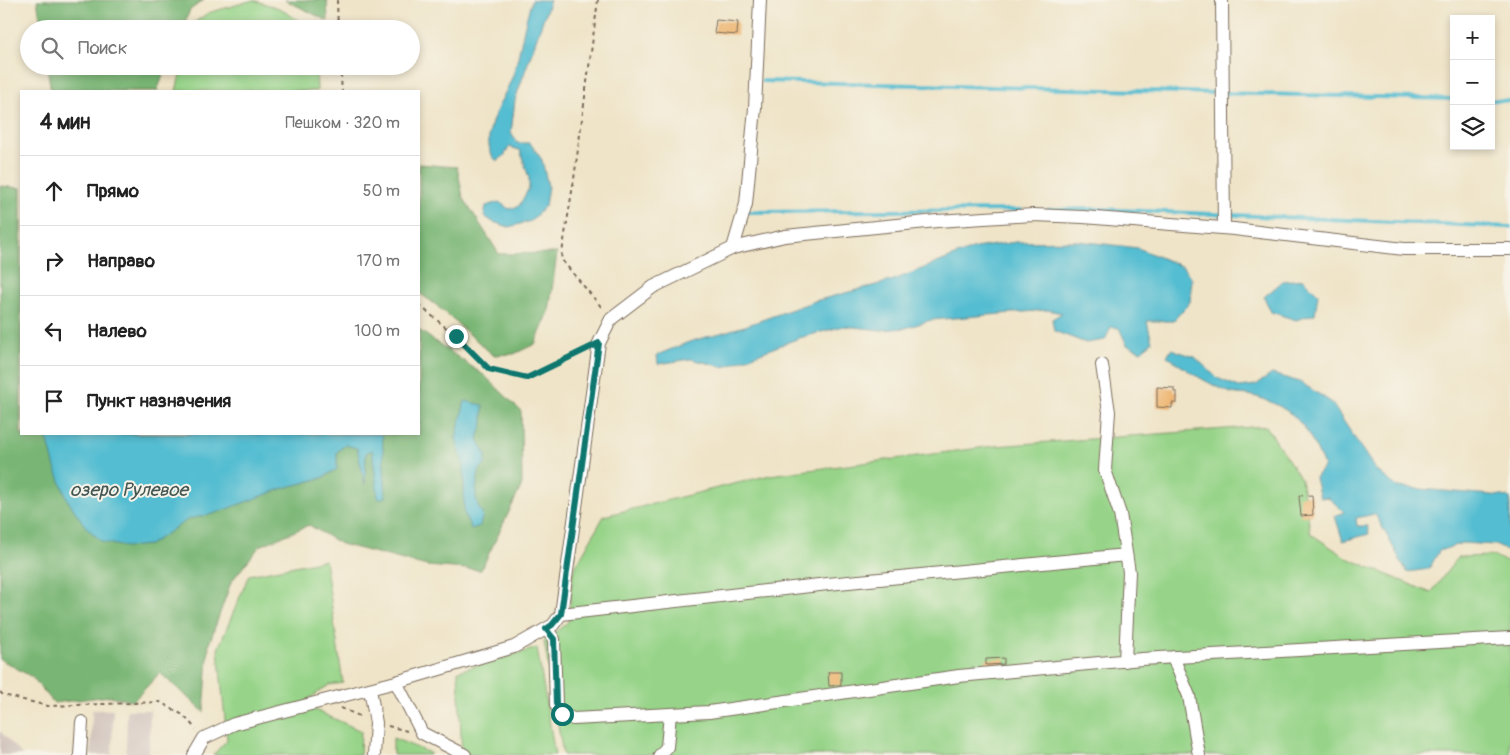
<!DOCTYPE html>
<html lang="ru">
<head>
<meta charset="utf-8">
<style>
	body { margin:0; font-family:Pangolin,sans-serif; background:#f6f6f6; color:#222 }
	.controls { position:absolute; right:15px; top:15px; display:grid; overflow:hidden; border-radius:0px; box-shadow:0 2px 8px #0003 }
	.controls button { width:45px; height:45px; display:grid; place-items:center; padding:0; border:0; border-bottom:1px solid #e0e0e0; background:#fff; color:#222; font:25px sans-serif }
	.stop { position:absolute; width:15px; height:15px; margin:-11px; border:4px solid #0f766e; border-radius:50%; background:#fff }
	.stop.end { background:#0f766e; border-color:#fff; box-shadow:0 1px 5px #0008 }
	.list { margin:0; padding:0; list-style:none }
	h2 { display:flex; justify-content:space-between; align-items:center; height:65px; margin:0; padding:0 20px; font-size:21px }
	h2 small { font-size:16px; font-weight:400; color:#767676 }
	.list li { display:grid; grid-template-columns:32px 1fr auto; gap:15px; align-items:center; box-sizing:border-box; height:70px; padding:0 20px; border-top:1px solid #e0e0e0 }
	.list b { display:block; font-size:19px; white-space:nowrap }
	.list em { font-size:16px; font-style:normal; color:#767676 }
	.icon { flex:none; width:28px; height:28px; fill:none; stroke:currentColor; stroke-width:2; stroke-linecap:round; stroke-linejoin:round }
	.map { position:relative; flex:none; width:1510px; height:755px; overflow:hidden }
	.search { position:absolute; background:#fff; box-shadow:0 2px 8px #0003; left:20px; top:20px; width:400px; height:55px; display:flex; align-items:center; gap:12px; box-sizing:border-box; padding:0 18px; border-radius:28px; color:#767676; font-size:19px }
	.panel { position:absolute; background:#fff; box-shadow:0 2px 8px #0003; left:20px; top:90px; width:400px; height:345px; border-radius:0px }
	.map>svg:first-child { display:block }
	.industrial { fill:#cfc1ba }
	.green { fill:#97d489; stroke:#697f54 }
	.forest { fill:#79b675; stroke:#5a704a }
	.water { fill:#54bdd1; stroke:#487478 }
	.lines { fill:none; stroke-linecap:round; stroke-linejoin:round }
	.stream { stroke:#54bdd1; stroke-width:4 }
	.building { fill:#eeb774 }
	.minor-casing { stroke:#7a6b5a; stroke-width:14 }
	.path { stroke:#7a6b5a; stroke-width:2; stroke-dasharray:4 4; stroke-linecap:butt }
	.minor { stroke:#fff; stroke-width:12 }
	.route { stroke:#0f766e; stroke-width:6 }
	.labels { text-anchor:middle; dominant-baseline:central; stroke-width:4; stroke-linejoin:round; paint-order:stroke }
	.water-label { font-size:19px; font-style:italic; fill:#425654; stroke:#f7f3e8 }
</style>
</head>
<body>
<div class="map">
<svg width="1510" height="755" viewBox="0 0 1510 755">
	<rect width="100%" height="100%" fill="#f7f3e8"/>
	<filter id="ink" filterUnits="userSpaceOnUse"><feTurbulence type="fractalNoise" baseFrequency=".02" numOctaves="2"/><feDisplacementMap in="SourceGraphic" scale="10" xChannelSelector="R" yChannelSelector="G"/><feConvolveMatrix kernelMatrix="1 2 1 2 8 2 1 2 1" color-interpolation-filters="sRGB"/></filter>
	<filter id="wash" filterUnits="userSpaceOnUse"><feTurbulence type="fractalNoise" baseFrequency=".0096" numOctaves="4" result="noise"/><feDisplacementMap in="SourceGraphic" scale="20" xChannelSelector="R" yChannelSelector="G"/><feGaussianBlur stdDeviation="1.12" result="paint"/><feColorMatrix in="noise" values="0 0 0 0 0 0 0 0 0 0 0 0 0 0 0 0 0 1.4 0 .05"/><feComposite in="paint" operator="in"/></filter>
	<g filter="url(#wash)">
		<rect width="100%" height="100%" fill="#efe4c8"/>
		<path class="industrial" d="M92 710H113L112 755H91Z
			M127 710H150L149 755H126Z
			M0 731 22 755H0Z"/>
		<path class="green" d="M253 0 279 8 312 29H191L192 24 208 13Z
			M182 66H316L317 91H176Z
			M1266 426 1301 479 1311 534 1347 558 1431 593 1458 557 1495 556 1510 564V755H563L544 641 568 622 573 571 604 516 770 475 995 446Z
			M325 560 343 683 329 685 302 704 361 731 360 755H213L227 740 218 649 249 575Z
			M537 648 555 755H462L458 671Z
			M393 738 430 753V755H393Z"/>
		<path class="forest" d="M37 0H204L190 10 182 29H42Z
			M285 0H327L328 21Z
			M47 66H167L157 91H51Z
			M419 164 457 167 463 197 499 254 557 253 549 312 535 344 514 354 493 355 435 304 419 293Z
			M0 186 21 188V434H419V330L485 376 521 411 522 485 481 570 427 566 341 544 309 525 260 546 231 582 209 644 204 712 160 673 133 701 109 696 54 703 32 677 0 659Z"/>
		<path class="water" d="M532 0H550L515 100 511 133 517 143H530L542 160 548 186 545 206 531 221 509 227 493 222 484 216 486 206 499 202 509 209 519 206 529 188V178L520 150 509 147 504 156 497 161C492 157 490 152 489 145 487 120 505 97 513 75 521 51 523 25 532 0Z
			M1079 241 1138 248 1183 267 1192 279 1190 302 1173 321H1147L1152 342 1141 351 1127 345 1119 328 1111 327 1105 340 1086 343 1054 331 1052 319 1062 313 1047 310 931 320 906 328 881 330 844 326 799 338 724 367 691 359 658 364 657 355 689 342 745 326 815 301 891 281 975 248 1016 242Z
			M1303 279 1318 294 1315 314 1296 320 1271 312 1264 297 1283 281Z
			M1171 349 1195 357 1217 378 1239 387 1256 385 1272 374 1300 382 1331 402 1375 469 1397 487 1503 496 1510 498V552L1495 545 1462 543 1439 551 1429 569 1407 572 1375 514 1356 518 1357 526H1367L1369 534 1343 541 1335 516 1344 512 1328 497 1320 498 1315 478 1324 466C1308 429 1298 410 1257 397 1249 394 1239 395 1231 393 1208 384 1186 370 1167 356Z
			M465 401 483 405V423L478 439 486 455 485 465 480 469C476 485 472 500 483 514L480 526 471 529 464 513V468L456 438Z
			M46 434H382L386 497 378 499 372 450 366 453 365 485 357 448 345 445 337 452V469L322 478 284 488 213 514 189 519 149 545 126 547 102 542 85 526 68 501 55 468Z"/>
		<g class="lines">
			<path class="stream" d="M762 81 1454 99
				M1491 100 1510 101
				M1048 210 1098 209 1510 227
				M748 212 1021 210"/>
		</g>
		<g id="blocks">
			<path class="building" d="M716 20 738 22 737 35 714 33Z
				M1157 387 1174 388V392H1177V403H1172V408L1157 407Z
				M1312 495 1313 515 1301 516 1299 496Z
				M1004 658V664L986 665V659Z
				M828 672H841V685L829 686Z"/>
		</g>
	</g>
	<g filter="url(#ink)">
		<use href="#blocks" fill-opacity="0" stroke="#7a6b5a" stroke-width="1"/>
		<g class="lines">
			<g class="minor-casing">
				<path id="minor" d="M1222 0 1224 228
					M733 248 746 204 755 108 760 0
					M1102 365 1109 412 1105 470 1120 514 1129 572 1125 661
					M561 614 828 584 1126 555
					M546 629 554 639 556 705 562 714 573 719 709 712 959 676 1142 659 1510 638
					M1173 657 1189 696 1199 755
					M396 682 422 733 465 755
					M370 689 376 723 374 755
					M80 755 82 722
					M194 755 204 738 234 724 396 682 514 647 553 625 561 614 599 343 611 319 653 287 733 248 785 236 937 221 1033 215 1083 217 1234 229 1404 249H1510
					M660 755 667 747 670 714"/>
			</g>
			<path class="path" d="M337 0 338 29
				M598 0 574 179 561 259 603 309
				M340 66 342 91
				M419 305 456 336 489 369 527 378 587 349
				M0 692 3 695 48 706 160 702 183 715 196 729
				M341 708 362 717
				M388 726 407 731"/>
			<use href="#minor" class="minor"/>
		</g>
	</g>
	<g class="lines" filter="url(#ink)">
		<path class="route" d="M456 336 489 369 527 378 599 343 561 614 552 625 546 629 554 639 556 704 562 714"/>
	</g>
	<g class="labels">
		<g class="water-label">
			<text x="129" y="490">озеро Рулевое</text>
		</g>
	</g>
</svg>
<div class="controls">
<button>+</button>
<button>−</button>
<button><svg class="icon" aria-label="layers" viewBox="0 0 24 24"><path d="M12 4l9 5-9 5-9-5zM3 14l9 5 9-5"/></svg></button>
</div>
<div class="stop" style="left:562px;top:714px"></div>
<div class="stop end" style="left:456px;top:336px"></div>
<div class="search"><svg class="icon" aria-label="search" viewBox="0 0 24 24"><circle cx="10" cy="10" r="6"/><path d="M15 15l6 6"/></svg>Поиск</div>
<section class="panel">
<h2>4 мин<small>Пешком · 320 m</small></h2>
<ul class="list">
<li><svg class="icon" aria-label="ahead" viewBox="0 0 24 24"><path d="M12 20V5M6 11l6-6 6 6"/></svg><div><b>Прямо</b></div><em>50 m</em></li>
<li><svg class="icon" aria-label="right" viewBox="0 0 24 24"><path d="M7 20v-9h11M14 6l5 5-5 5"/></svg><div><b>Направо</b></div><em>170 m</em></li>
<li><svg class="icon" aria-label="left" viewBox="0 0 24 24"><path d="M17 20v-9H6M10 6l-5 5 5 5"/></svg><div><b>Налево</b></div><em>100 m</em></li>
<li><svg class="icon" aria-label="arrive" viewBox="0 0 24 24"><path d="M6 21V4h12l-3 4 3 4H6"/></svg><div><b>Пункт назначения</b></div></li>
</ul>
</section>
</div>
</body>
</html>
